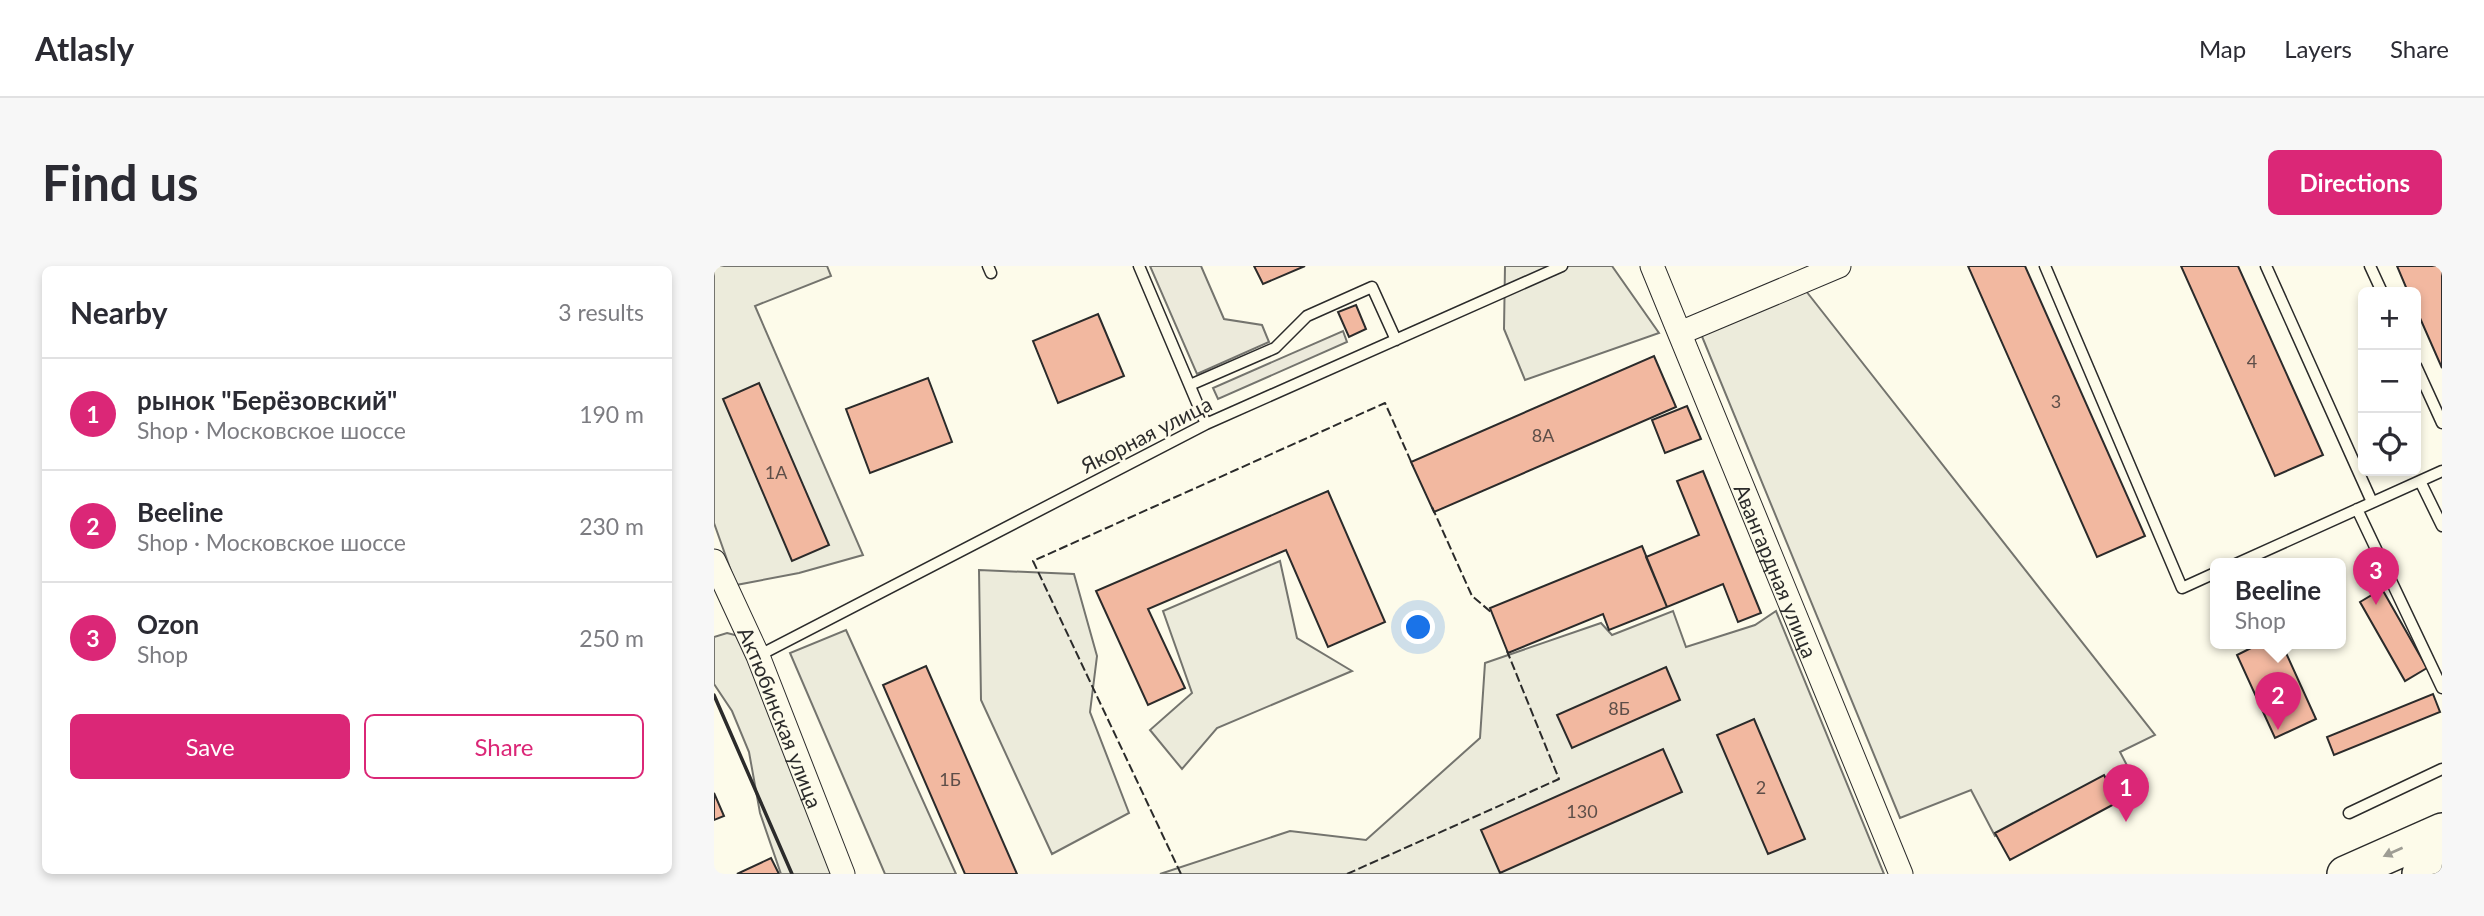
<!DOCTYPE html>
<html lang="en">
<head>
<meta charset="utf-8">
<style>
	body { margin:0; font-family:Lato,sans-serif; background:#f7f7f7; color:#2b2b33 }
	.controls { position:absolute; right:21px; top:21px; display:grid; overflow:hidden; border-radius:10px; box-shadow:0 4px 10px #0003 }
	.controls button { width:63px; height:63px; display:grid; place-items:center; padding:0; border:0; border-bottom:2px solid #e1e1e2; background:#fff; color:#2b2b33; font:35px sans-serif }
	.you { position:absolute; left:705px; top:362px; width:24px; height:24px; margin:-18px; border:5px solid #fff; border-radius:50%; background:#1a73e8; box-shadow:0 0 0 10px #1a73e833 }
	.badge { display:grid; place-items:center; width:46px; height:46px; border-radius:50%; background:#db2777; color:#fff; font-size:23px; font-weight:700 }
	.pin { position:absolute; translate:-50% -58px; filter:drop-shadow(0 2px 4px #0008) }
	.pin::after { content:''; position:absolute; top:37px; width:24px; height:21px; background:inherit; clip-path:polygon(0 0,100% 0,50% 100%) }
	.popup { position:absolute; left:1496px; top:292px; width:136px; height:91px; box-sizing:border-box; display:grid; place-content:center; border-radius:10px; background:#fff; filter:drop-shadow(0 2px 5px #0005); font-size:23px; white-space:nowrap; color:#7c7c81 }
	.popup b { font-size:26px; color:#2b2b33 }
	.popup::after { content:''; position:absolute; left:50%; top:100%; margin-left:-14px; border:14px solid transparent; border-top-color:#fff }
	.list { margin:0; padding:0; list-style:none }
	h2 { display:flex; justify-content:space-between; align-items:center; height:91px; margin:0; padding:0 28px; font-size:30px }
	h2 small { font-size:23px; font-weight:400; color:#7c7c81 }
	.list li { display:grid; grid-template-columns:46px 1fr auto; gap:21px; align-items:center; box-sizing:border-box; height:112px; padding:0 28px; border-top:2px solid #e1e1e2 }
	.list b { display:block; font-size:26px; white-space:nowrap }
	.list p { margin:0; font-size:23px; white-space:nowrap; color:#7c7c81 }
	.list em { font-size:23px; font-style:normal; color:#7c7c81 }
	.actions { display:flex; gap:14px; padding:21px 28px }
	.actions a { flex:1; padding:16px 0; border:2px solid #db2777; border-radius:10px; text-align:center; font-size:24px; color:#db2777 }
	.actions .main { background:#db2777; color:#fff }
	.icon { flex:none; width:38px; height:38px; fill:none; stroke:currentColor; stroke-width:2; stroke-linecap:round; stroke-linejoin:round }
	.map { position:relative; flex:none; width:1728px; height:608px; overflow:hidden; border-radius:10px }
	header { display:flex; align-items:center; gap:42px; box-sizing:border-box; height:98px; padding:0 35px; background:#fff; border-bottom:2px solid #e1e1e2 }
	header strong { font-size:33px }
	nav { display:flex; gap:38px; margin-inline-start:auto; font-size:24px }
	.intro { display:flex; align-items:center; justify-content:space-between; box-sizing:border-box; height:168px; padding:0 42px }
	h1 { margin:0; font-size:49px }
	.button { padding:18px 32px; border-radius:10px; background:#db2777; color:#fff; font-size:24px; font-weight:700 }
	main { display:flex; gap:42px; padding:0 42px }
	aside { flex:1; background:#fff; border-radius:10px; box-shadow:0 4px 10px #0003 }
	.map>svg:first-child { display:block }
	.green { fill:#ecebdb; stroke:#74746e; stroke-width:2 }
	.parking { fill:#eceadb; stroke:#74746e; stroke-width:2 }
	.building { fill:#f2b8a0; stroke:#2b2b2b; stroke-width:2 }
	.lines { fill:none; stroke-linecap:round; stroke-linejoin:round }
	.lane-casing { stroke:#2b2b2b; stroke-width:13 }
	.street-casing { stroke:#2b2b2b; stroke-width:25 }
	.primary-casing { stroke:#2b2b2b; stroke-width:38 }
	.lane { stroke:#fdfbea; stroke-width:10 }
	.street { stroke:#fdfbea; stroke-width:23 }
	.primary { stroke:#fdfbea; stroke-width:35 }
	.fence { stroke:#2b2b2b; stroke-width:2; stroke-dasharray:9 3.5; stroke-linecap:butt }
	.wall { stroke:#2b2b2b; stroke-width:3.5 }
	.oneway { fill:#9e9d94 }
	.labels { text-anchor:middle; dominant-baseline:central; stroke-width:5; stroke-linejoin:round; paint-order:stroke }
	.number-label { font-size:18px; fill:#5d4e48 }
	.street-label { font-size:21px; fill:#2b2b2b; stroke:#fdfbea }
</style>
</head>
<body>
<header>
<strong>Atlasly</strong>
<nav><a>Map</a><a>Layers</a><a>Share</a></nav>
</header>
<div class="intro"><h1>Find us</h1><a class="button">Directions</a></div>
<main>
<aside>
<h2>Nearby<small>3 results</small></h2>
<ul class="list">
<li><span class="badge">1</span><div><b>рынок &quot;Берёзовский&quot;</b><p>Shop · Московское шоссе</p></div><em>190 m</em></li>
<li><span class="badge">2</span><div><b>Beeline</b><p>Shop · Московское шоссе</p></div><em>230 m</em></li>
<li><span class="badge">3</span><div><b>Ozon</b><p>Shop</p></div><em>250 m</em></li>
</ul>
<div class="actions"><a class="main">Save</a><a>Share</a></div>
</aside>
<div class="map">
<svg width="1728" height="608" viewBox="0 0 1728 608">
	<rect width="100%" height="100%" fill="#fdfbea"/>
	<path class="green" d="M0 0H113L117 10 41 40 149 289 85 307 22 319 0 257Z
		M791 0H898L945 67 811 114 790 63Z
		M1092 25 1441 469 1406 486 1418 509 1281 570 1257 524 1186 552 987 68Z
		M566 295 583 372 638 405 503 462 468 503 436 464 478 427 449 345Z
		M265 304 360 308 383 390 376 446 415 547 338 588 267 434Z
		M959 345 972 381 1041 359 1062 345 1170 608H446L576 565 652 574 766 472 771 397 887 357 898 369Z
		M132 364 242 608H171L76 387Z
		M13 367 25 370 139 608H67L46 547 35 486 18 445 0 418V371Z"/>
	<path class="parking" d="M436 0H487L510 53 548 59 555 76 483 108Z
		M629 65 633 76 504 133 499 122Z"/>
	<path class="building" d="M540 0H591L549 18Z
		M1254 0H1311L1431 270 1383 291Z
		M1467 0H1524L1609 189 1561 210Z
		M1683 0H1728V102L1702 43V26H1694Z
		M642 39 652 63 635 71 624 46Z
		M384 48 410 110 344 137 319 75Z
		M940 90 962 141 720 246 697 196Z
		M214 112 238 176 156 207 132 143Z
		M45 117 115 279 78 295 9 133Z
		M973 140 987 173 951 187 938 154Z
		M989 205 1047 347 1024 356 1009 318 953 341 932 291 985 269 963 215Z
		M614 225 671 356 614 381 572 284 434 343 471 422 434 439 382 325Z
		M928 280 953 341 895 364 889 348 794 387 776 342Z
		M1668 323 1713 402 1691 415 1646 336Z
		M1545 378H1568L1602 453 1561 472 1523 389Z
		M212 400 303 608H251L169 419Z
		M952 401 966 434 858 482 843 449Z
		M1719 428 1726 446 1620 489 1613 471Z
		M1040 453 1091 573 1054 588 1003 469Z
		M949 483 968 526 786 607 767 564Z
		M1390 509 1404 536 1296 594 1281 567Z
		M0 527 10 550 0 554Z
		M57 592 65 608H23Z"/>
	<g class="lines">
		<g class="lane-casing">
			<path id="lane" d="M274 0 277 7
				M425 0 492 158
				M1331 0 1468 322 1501 307
				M1552 0 1658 236
				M1656 0 1668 26
				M1702 100 1728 157
				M476 119 561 82 593 50 658 21 682 74
				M1706 215 1728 260
				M1643 243 1728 422
				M1522 298 1728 205
				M44 390 492 158 848 0
				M1635 547 1728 503"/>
		</g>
		<g class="street-casing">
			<g id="street">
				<path id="s1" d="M938 0 1187 608"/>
				<path d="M966 67 1125 0"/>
				<path id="s2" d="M0 295 44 390 129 608"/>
			</g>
		</g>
		<g class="primary-casing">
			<path id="primary" d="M1631 608 1728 565
				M1706 608 1728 598"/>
		</g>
		<use href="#lane" class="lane"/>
		<use href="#street" class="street"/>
		<use href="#primary" class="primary"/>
		<path class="fence" d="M718 241 758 330 777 346
			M467 608 319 295 671 137 699 200
			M633 608 845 513 793 385"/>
		<path class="wall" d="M0 429 78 608"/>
	</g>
	<defs><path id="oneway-solid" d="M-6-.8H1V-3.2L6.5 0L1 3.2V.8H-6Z" transform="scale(1.75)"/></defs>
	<use class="oneway" href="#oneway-solid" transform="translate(1679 586) rotate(156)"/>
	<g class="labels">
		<g class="number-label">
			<text x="1538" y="95">4</text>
			<text x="1342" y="135">3</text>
			<text x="829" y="169">8А</text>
			<text x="62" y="206">1А</text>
			<text x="905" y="442">8Б</text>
			<text x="236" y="513">1Б</text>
			<text x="1047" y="521">2</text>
			<text x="868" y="545">130</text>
		</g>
		<g class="street-label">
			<text transform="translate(432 168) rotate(-27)">Якорная улица</text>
			<text stroke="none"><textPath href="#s1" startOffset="329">Авангардная улица</textPath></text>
			<text stroke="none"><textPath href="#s2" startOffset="170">Актюбинская улица</textPath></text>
		</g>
	</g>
</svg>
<div class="controls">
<button>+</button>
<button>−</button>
<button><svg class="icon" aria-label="locate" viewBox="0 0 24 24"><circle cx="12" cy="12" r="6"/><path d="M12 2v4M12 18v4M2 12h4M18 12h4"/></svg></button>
</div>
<div class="you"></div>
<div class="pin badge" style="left:1412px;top:556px">1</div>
<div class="pin badge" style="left:1564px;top:464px">2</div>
<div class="popup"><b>Beeline</b>Shop</div>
<div class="pin badge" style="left:1662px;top:339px">3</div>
</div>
</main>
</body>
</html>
